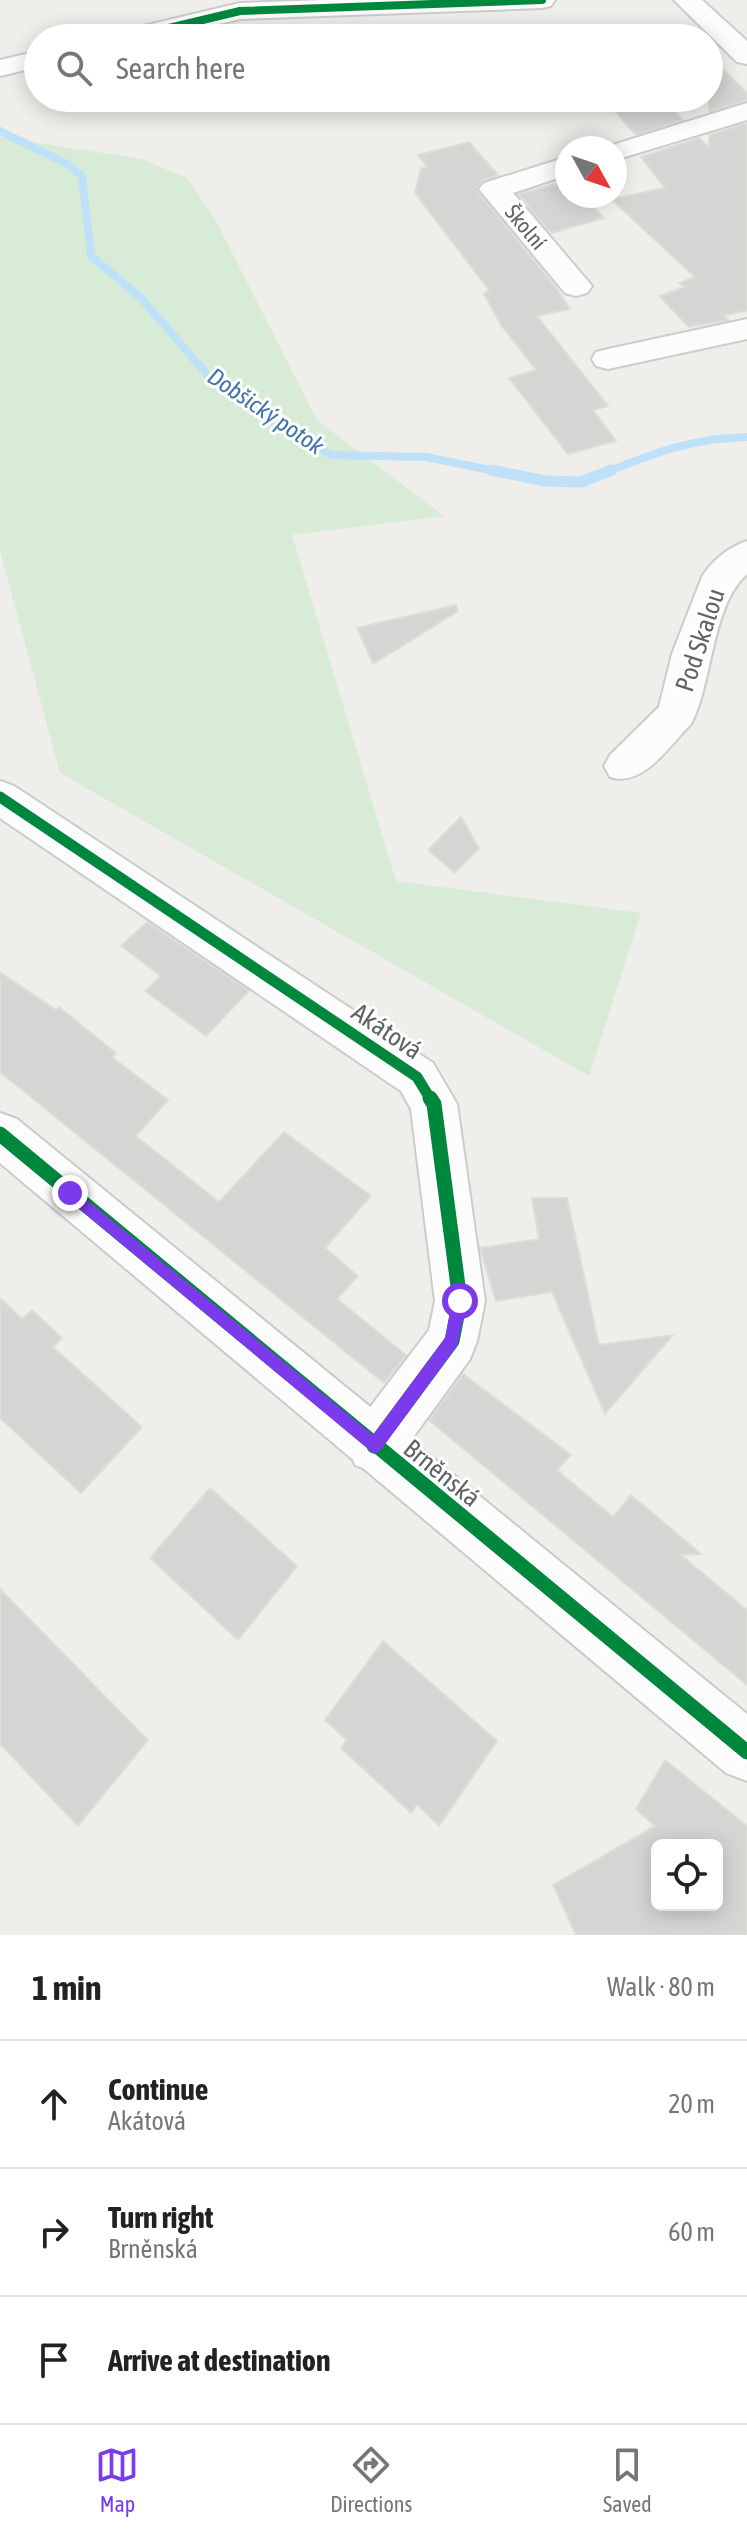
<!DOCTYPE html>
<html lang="en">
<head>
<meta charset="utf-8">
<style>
	body { margin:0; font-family:"Asap Condensed",sans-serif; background:#f6f6f6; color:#222 }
	.controls { position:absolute; right:24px; bottom:24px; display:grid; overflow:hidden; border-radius:12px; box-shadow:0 4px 20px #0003 }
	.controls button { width:72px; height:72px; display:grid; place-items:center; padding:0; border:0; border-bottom:2px solid #e0e0e0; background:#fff; color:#222; font:40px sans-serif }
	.compass { position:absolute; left:555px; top:136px; width:72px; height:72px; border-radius:50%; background:#fff; box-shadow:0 4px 20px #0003; rotate:130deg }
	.stop { position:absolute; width:24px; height:24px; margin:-18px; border:6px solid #7c3aed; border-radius:50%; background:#fff }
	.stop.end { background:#7c3aed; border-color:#fff; box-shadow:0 2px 8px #0008 }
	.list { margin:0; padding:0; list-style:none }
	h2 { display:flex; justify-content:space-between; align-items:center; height:104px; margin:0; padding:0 32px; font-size:34px }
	h2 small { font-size:26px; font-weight:400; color:#767676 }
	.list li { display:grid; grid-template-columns:52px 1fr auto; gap:24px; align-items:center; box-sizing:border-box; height:128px; padding:0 32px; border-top:2px solid #e0e0e0 }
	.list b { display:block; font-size:30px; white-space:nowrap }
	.list p { margin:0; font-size:26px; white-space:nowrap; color:#767676 }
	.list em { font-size:26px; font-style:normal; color:#767676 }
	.icon { flex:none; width:44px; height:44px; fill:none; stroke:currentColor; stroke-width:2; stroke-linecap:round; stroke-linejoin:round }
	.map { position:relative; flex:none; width:747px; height:1935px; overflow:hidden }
	.search { position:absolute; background:#fff; box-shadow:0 4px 20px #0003; left:24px; right:24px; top:24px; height:88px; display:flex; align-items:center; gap:20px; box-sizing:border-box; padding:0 28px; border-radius:44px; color:#767676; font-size:30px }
	.sheet { height:488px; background:#fff }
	nav { display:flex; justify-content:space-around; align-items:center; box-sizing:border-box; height:112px; border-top:2px solid #e0e0e0; background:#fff; font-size:22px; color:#767676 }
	nav a { display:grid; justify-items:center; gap:4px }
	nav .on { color:#7c3aed }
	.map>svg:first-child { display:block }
	.green { fill:#d8ebd6 }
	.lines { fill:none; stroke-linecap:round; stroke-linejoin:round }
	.stream-far1 { stroke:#bfe0f9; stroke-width:8 }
	.stream { stroke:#bfe0f9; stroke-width:11 }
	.building { fill:#d6d5d3; stroke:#deddd9; stroke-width:2; fill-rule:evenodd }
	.minor-casing { stroke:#cbcccc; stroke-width:4 }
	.secondary-casing { stroke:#cacacb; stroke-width:4 }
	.minor { fill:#fdfcfc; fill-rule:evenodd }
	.secondary { fill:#fdfcfc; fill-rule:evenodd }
	.cycleway-far2-casing { stroke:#fff; stroke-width:11 }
	.cycleway-far1-casing { stroke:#fff; stroke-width:16 }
	.cycleway-casing { stroke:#fff; stroke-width:20 }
	.cycleway-far2 { stroke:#00873e; stroke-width:8 }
	.cycleway-far1 { stroke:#00873e; stroke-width:11 }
	.cycleway { stroke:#00873e; stroke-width:15 }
	.route { fill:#7c3aed }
	.labels { text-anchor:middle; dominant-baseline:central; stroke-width:6; stroke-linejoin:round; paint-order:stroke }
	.far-street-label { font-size:22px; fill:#5f6368; stroke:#fff }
	.far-water-label { font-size:24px; font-style:italic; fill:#4174aa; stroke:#fff }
	.street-label { font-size:26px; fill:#5f6368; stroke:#fff }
</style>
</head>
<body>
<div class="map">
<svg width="747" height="1935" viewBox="0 0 747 1935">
	<rect width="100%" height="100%" fill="#efeeea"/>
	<path class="green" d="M0 137 142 159 187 178 217 223 317 420 444 516 292 535 396 881 641 913 589 1076 60 773 0 551Z"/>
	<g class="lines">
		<path class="stream-far1" d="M0 131 67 164 82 176 91 256 141 298 212 380 269 419 331 455 426 457 500 472
			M607 472C657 452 693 438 747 437"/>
		<path class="stream" d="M491 470 545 481 581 482 612 470"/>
	</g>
	<path class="building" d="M709 55 747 93V100L709 112Z
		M603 98H663L683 120 636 135Z
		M747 123V311L724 315 728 320 689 327 659 296 685 287 679 283 695 277 611 199 665 188 641 157 699 138 709 148V135Z
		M469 142 498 175 482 181 477 191 557 289 570 309 537 316 608 406 593 410 616 441 568 454 509 378 536 370 501 325 484 294 489 290 415 193 421 168 427 167 418 155Z
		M567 181V196H584L604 218 551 233 518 194Z
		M456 605 458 611 373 664 357 628Z
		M461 817 479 848 455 873 428 850Z
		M147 922 249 991 206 1036 145 991 161 976 121 946Z
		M0 972 56 1010 59 1007 116 1053 112 1057 168 1100 136 1136 219 1202 284 1132 371 1196 325 1248 358 1276 337 1299 406 1355 384 1383 0 1072Z
		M532 1198H567L599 1345 673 1335 605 1414 552 1292 496 1301 480 1248 539 1239Z
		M0 1298 22 1319 32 1310 62 1338 53 1347 142 1427 81 1493 0 1418Z
		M463 1374 571 1455 557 1470 613 1517 631 1495 701 1554 681 1555 747 1610V1685L429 1420Z
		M210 1488 297 1566 238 1640 150 1558Z
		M0 1589 148 1740 78 1826 0 1744Z
		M383 1641 497 1741 439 1826 417 1804 411 1813 341 1748 347 1740 325 1720Z
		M665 1760 747 1826V1935H576L553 1885 655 1826 636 1809ZM657 1845H717V1905H657Z"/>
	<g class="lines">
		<g class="minor-casing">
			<path id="minor" d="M325 0H555L551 6 542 8 240 19 161 38H114L118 32 240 3Z
				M674 0H702L747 41V64L737 62Z
				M38 51V67L0 76V60Z
				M747 103V120L615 160V148H603Z
				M567 157V175L513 193 592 286 587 293 576 296 565 293 479 189 484 183Z
				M747 319V339L608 369 596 366 592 359 596 352 608 349Z
				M747 541V574C711 606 713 683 691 724 669 746 643 788 610 777L604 766 610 755 659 707 672 654 702 577C711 561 729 547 747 541Z
				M0 781 14 786 433 1063 457 1104 485 1301 477 1341 470 1359 393 1465 374 1472 355 1465 348 1446 355 1427 429 1330 435 1301 411 1109 401 1091 0 818Z"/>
		</g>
		<g class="secondary-casing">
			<path id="secondary" d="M0 1113 17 1119 747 1714V1781L726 1773 0 1163Z"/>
		</g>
		<use href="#minor" class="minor"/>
		<use href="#secondary" class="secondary"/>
		<g class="cycleway-far2-casing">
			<path id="cycleway-far2" d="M127 38 240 11 542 0"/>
		</g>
		<g class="cycleway-far1-casing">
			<path id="cycleway-far1" d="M0 797 417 1077 431 1100"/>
		</g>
		<g class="cycleway-casing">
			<path id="cycleway" d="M0 1134 747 1752
				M374 1446 452 1341 460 1301 434 1104 430 1098"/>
		</g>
		<use href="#cycleway-far2" class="cycleway-far2"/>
		<use href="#cycleway-far1" class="cycleway-far1"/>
		<use href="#cycleway" class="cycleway"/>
	</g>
	<path class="route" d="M70 1186 373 1435 445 1338 452 1301 460 1293 467 1301 457 1346 380 1451 374 1454 65 1197V1188Z"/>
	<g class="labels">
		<g class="far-street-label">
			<text transform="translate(526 227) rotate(50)">Školní</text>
		</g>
		<g class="far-water-label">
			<text transform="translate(266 411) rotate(34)">Dobšický potok</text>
		</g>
		<g class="street-label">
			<text transform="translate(700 640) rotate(-72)">Pod Skalou</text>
			<text transform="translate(387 1031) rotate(34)">Akátová</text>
			<text transform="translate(442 1473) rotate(39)">Brněnská</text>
		</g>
	</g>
</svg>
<div class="controls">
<button><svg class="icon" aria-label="locate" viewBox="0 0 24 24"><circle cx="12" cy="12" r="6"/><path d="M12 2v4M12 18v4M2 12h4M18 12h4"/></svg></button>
</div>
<svg class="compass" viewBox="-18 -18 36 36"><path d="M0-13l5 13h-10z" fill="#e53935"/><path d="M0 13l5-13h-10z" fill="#767676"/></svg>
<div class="stop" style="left:460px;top:1301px"></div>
<div class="stop end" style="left:70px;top:1193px"></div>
<div class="search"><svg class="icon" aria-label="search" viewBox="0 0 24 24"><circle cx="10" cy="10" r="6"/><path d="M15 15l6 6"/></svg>Search here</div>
</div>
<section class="sheet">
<h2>1 min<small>Walk · 80 m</small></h2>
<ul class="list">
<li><svg class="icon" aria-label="ahead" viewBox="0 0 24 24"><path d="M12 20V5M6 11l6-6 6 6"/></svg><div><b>Continue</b><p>Akátová</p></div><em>20 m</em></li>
<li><svg class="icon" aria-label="right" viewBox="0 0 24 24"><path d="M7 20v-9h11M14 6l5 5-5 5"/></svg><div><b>Turn right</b><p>Brněnská</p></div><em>60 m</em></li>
<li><svg class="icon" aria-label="arrive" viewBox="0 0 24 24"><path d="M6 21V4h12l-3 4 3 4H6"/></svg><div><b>Arrive at destination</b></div></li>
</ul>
</section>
<nav>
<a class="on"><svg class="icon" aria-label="map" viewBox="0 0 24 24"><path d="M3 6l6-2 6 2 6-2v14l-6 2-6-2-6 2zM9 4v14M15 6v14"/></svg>Map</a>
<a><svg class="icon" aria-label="directions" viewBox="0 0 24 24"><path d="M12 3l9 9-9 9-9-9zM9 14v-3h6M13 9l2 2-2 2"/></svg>Directions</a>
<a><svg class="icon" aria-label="saved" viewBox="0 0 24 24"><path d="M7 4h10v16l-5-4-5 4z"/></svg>Saved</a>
</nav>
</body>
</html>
